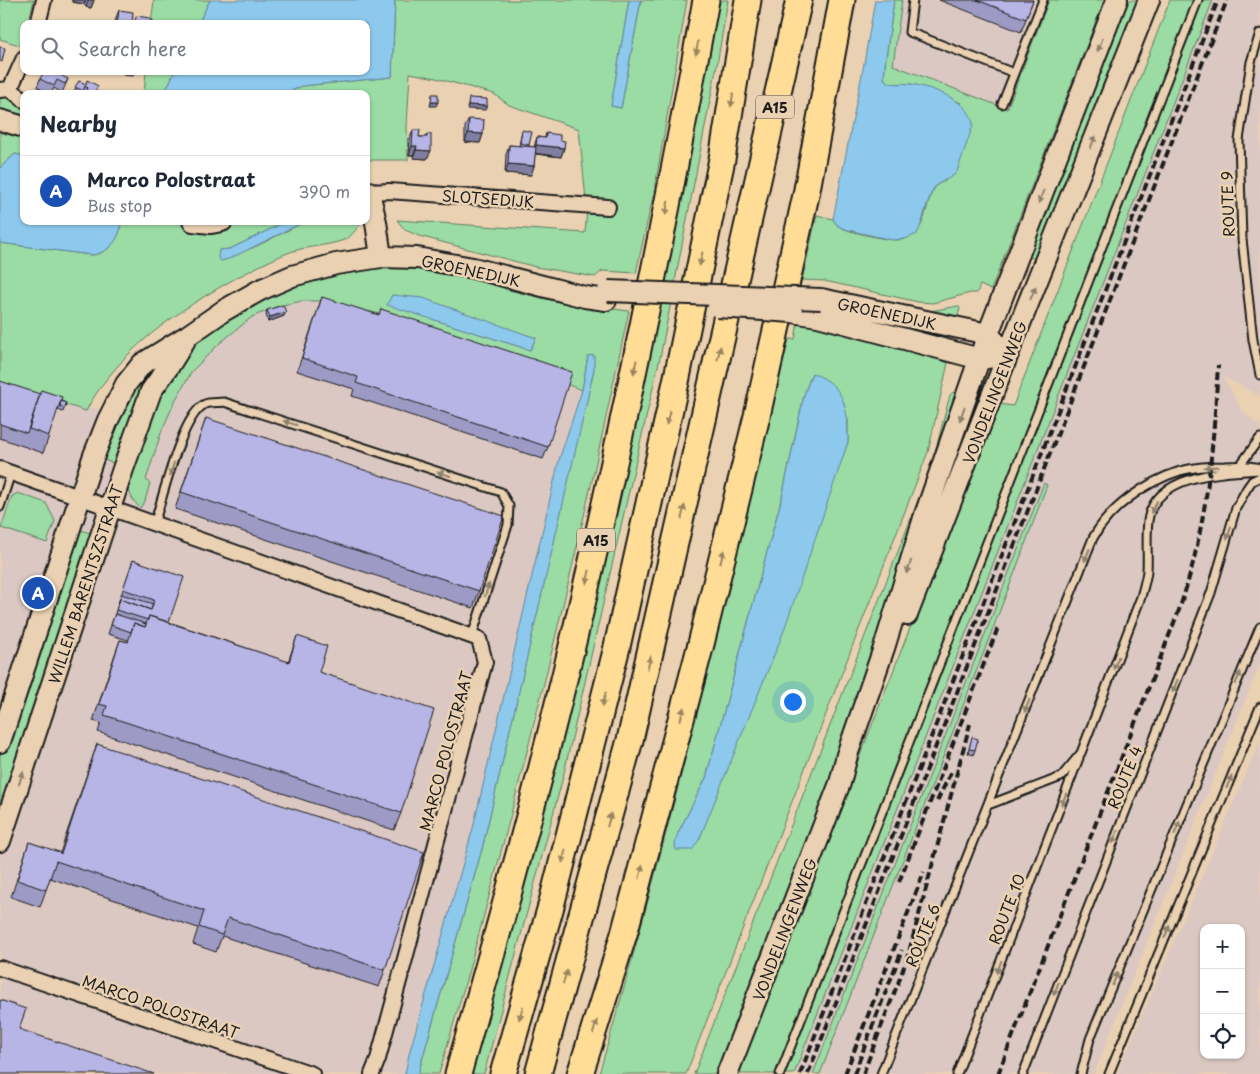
<!DOCTYPE html>
<html lang="en">
<head>
<meta charset="utf-8">
<style>
	body { margin:0; font-family:"Playpen Sans",sans-serif; background:#f2f2f3; color:#1f2937 }
	.controls { position:absolute; right:15px; bottom:15px; display:grid; overflow:hidden; border-radius:10px; box-shadow:0 1px 4px #0004 }
	.controls button { width:45px; height:45px; display:grid; place-items:center; padding:0; border:0; border-bottom:1px solid #e0e1e3; background:#fff; color:#1f2937; font:25px sans-serif }
	.you { position:absolute; left:792px; top:701px; width:18px; height:18px; margin:-12px; border:4px solid #fff; border-radius:50%; background:#1a73e8; box-shadow:0 0 0 8px #1a73e833 }
	.badge { display:grid; place-items:center; width:32px; height:32px; border-radius:50%; background:#111827; color:#fff; font-size:16px; font-weight:700 }
	.pin { position:absolute; translate:-50% -50%; border:2px solid #fff; box-shadow:0 1px 5px #0006 }
	.list { margin:0; padding:0; list-style:none }
	h2 { display:flex; justify-content:space-between; align-items:center; height:65px; margin:0; padding:0 20px; font-size:21px }
	h2 small { font-size:16px; font-weight:400; color:#747a83 }
	.list li { display:grid; grid-template-columns:32px 1fr auto; gap:15px; align-items:center; box-sizing:border-box; height:70px; padding:0 20px; border-top:1px solid #e0e1e3 }
	.list b { display:block; font-size:19px; white-space:nowrap }
	.list p { margin:0; font-size:16px; white-space:nowrap; color:#747a83 }
	.list em { font-size:16px; font-style:normal; color:#747a83 }
	.icon { flex:none; width:28px; height:28px; fill:none; stroke:currentColor; stroke-width:2; stroke-linecap:round; stroke-linejoin:round }
	.map { position:relative; flex:none; width:1260px; height:1074px; overflow:hidden }
	.search { position:absolute; background:#fff; box-shadow:0 1px 4px #0004; left:20px; top:20px; width:350px; height:55px; display:flex; align-items:center; gap:12px; box-sizing:border-box; padding:0 18px; border-radius:10px; color:#747a83; font-size:19px }
	.panel { position:absolute; background:#fff; box-shadow:0 1px 4px #0004; left:20px; top:90px; width:350px; height:135px; border-radius:10px }
	.map>svg:first-child { display:block }
	.built { fill:#dbc8c2; fill-rule:evenodd }
	.green { fill:#9bdba4; stroke:#5c7c60; fill-rule:evenodd }
	.water { fill:#8dc9ed; stroke:#608499 }
	.lines { fill:none; stroke-linecap:round; stroke-linejoin:round }
	.lane-casing { stroke:#1c1c1c; stroke-width:11 }
	.street-casing { stroke:#1c1c1c; stroke-width:18 }
	.secondary-casing { stroke:#1c1c1c; stroke-width:24 }
	.highway-casing { stroke:#1c1c1c; stroke-width:29 }
	.lane { stroke:#ead1b2; stroke-width:7 }
	.street { stroke:#ead1b2; stroke-width:14 }
	.secondary { stroke:#ead1b2; stroke-width:20 }
	.highway { stroke:#ffdd96; stroke-width:25 }
	.rail { stroke:#1c1c1c; stroke-width:4; stroke-dasharray:8 4; stroke-linecap:butt }
	.secondary-bridge-casing { stroke:#1c1c1c; stroke-width:24; stroke-linecap:butt }
	.secondary-bridge { stroke:#ead1b2; stroke-width:20 }
	.wall { fill:#9d9bc6; stroke:#1c1c1c }
	.shaded-wall { fill:#807ea1; stroke:#1c1c1c }
	.building { fill:#b7b4e6; stroke:#1c1c1c }
	.oneway { fill:#8d806e }
	.oneway2 { fill:#99865f }
	.labels { text-anchor:middle; dominant-baseline:central; stroke-width:5; stroke-linejoin:round; paint-order:stroke }
	.shield { fill:#ead1b2; stroke:#5a5249; stroke-width:1 }
	.shield-label { font-size:14px; font-weight:bold; fill:#1c1c1c }
	.street-label { font-size:15px; fill:#1c1c1c; stroke:#ead1b2 }
</style>
</head>
<body>
<div class="map">
<svg width="1260" height="1074" viewBox="0 0 1260 1074">
	<rect width="100%" height="100%" fill="#ead1b2"/>
	<filter id="ink" filterUnits="userSpaceOnUse"><feTurbulence type="fractalNoise" baseFrequency=".02" numOctaves="2"/><feDisplacementMap in="SourceGraphic" scale="10" xChannelSelector="R" yChannelSelector="G"/><feConvolveMatrix kernelMatrix="1 2 1 2 8 2 1 2 1" color-interpolation-filters="sRGB"/></filter>
	<g filter="url(#ink)">
		<path class="built" d="M902 0H1049L1007 109 893 65Z
			M1204 0H1260V396L1224 377 1242 411 1260 427V664L1094 1074H785Z
			M324 298 589 376 411 1074H0V384L159 425 185 372 255 310 300 299Z
			M1260 741V1074H1117ZM1204 928H1241V1055H1204Z"/>
		<path class="green" d="M0 0H34L28 24H24L22 46 0 39Z
			M154 0H210L198 24H151Z
			M395 0H629L611 106 621 108 641 0H687L655 187 636 273 602 271 595 277 536 267 419 236 405 230 397 220 585 233 587 210 579 129 509 105 494 94 436 78 410 73 407 126 408 160H366V94H285L302 86 392 77Z
			M718 0H728L717 65 661 353 563 777 484 1074H470Z
			M894 0H902L893 65 1007 109 1049 0H1107L1098 16 991 290 980 285 977 293H970L933 303 918 302 825 281 802 280 817 215 833 219C833 219 836 224 837 225 845 232 896 243 905 239 909 237 918 230 920 227 929 213 927 185 945 181L961 103C945 96 929 88 911 84 901 82 892 87 884 79L885 65Z
			M1127 0H1138L1037 260 1028 256Z
			M1170 0H1194L776 1074H735L998 404 1013 406Z
			M1202 0H1213L794 1074H782Z
			M146 71H175L164 94H144Z
			M0 95 13 98 24 105V122L0 115Z
			M0 124 24 130V156L15 154 0 168Z
			M121 221H180L200 226 217 227 242 221H287L230 249 219 250 221 261 259 245 302 223 316 221 346 223 347 221H362C357 228 352 237 344 240 325 247 303 246 285 254 232 277 153 323 116 368 104 381 94 396 86 411L0 384V243L91 255C108 254 121 239 121 221Z
			M374 264H410L488 282 508 290 559 302 629 311C612 388 596 466 578 542 536 721 491 898 439 1074H418L482 849 594 369 588 356 582 390 380 314 322 301H302L278 306 252 317 220 343 192 371 176 399 162 430 146 480 150 483 145 501 140 508C132 500 129 494 128 483L161 389 187 350 217 324 255 301 303 281ZM393 295 397 296 536 338 530 350 399 308Z
			M958 306 960 308 957 320 942 318 930 311Z
			M798 322 853 334 895 348 938 358 948 363 928 452 686 1074H599C671 831 728 585 789 339H795ZM812 373 848 419V442L699 840 678 833 706 778 783 493 804 395Z
			M135 386 144 389 119 465 98 458Z
			M953 392 961 393 837 770 719 1074H694L931 467 950 395Z
			M1044 483 1047 485 1016 569 820 1074H813Z
			M18 493 46 503 55 521 47 543 1 528 12 496Z
			M75 528 96 535 0 825V756Z"/>
		<path class="water" d="M210 0H395L392 77 302 86 285 94H164L175 71H366V24H198Z
			M629 0H641L621 108 611 106Z
			M875 0H894L885 65 884 79C892 87 901 82 910 84 931 87 972 101 973 125L957 172C949 181 939 180 934 188 926 202 924 220 917 234L905 239 892 240 844 229 837 225 833 219 863 69Z
			M15 154 24 156V221H121C121 239 108 254 91 255L0 243V168Z
			M316 221 302 223 231 258 221 261 218 258 219 250 230 249 287 221Z
			M392 295 423 298 536 338 530 350 387 305Z
			M594 355V369L584 414 482 849 418 1074H405L409 1054 473 828 559 460 582 390 588 356Z
			M812 373C846 385 848 410 848 442L783 633 699 840 692 850H676L675 844 678 833 706 778 783 493 804 395Z"/>
		<g class="lines">
			<g class="lane-casing">
				<path id="lane" d="M913 0 909 32 1014 73
					M1260 33 1251 62 1239 140 1242 239 1253 340 1260 375
					M1002 104 1043 0
					M1238 468 1260 438
					M0 507 11 473
					M154 524C163 498 181 416 205 404 210 402 219 403 224 402L501 492 509 506 508 525 472 636
					M988 805 1061 777 1081 753 1141 597C1143 589 1146 580 1147 571 1148 555 1146 538 1148 521 1154 474 1223 472 1260 470
					M780 1074 1198 0
					M881 1074 1093 538C1110 507 1146 482 1180 471 1194 467 1210 466 1225 466 1237 465 1249 465 1260 468
					M957 1074 1079 758
					M1023 1074 1211 593 1236 508 1247 488 1252 481 1260 477
					M1081 1074 1090 1039 1260 627
					M1109 1074 1260 707"/>
			</g>
			<g class="street-casing">
				<path id="street" d="M38 24 44 0
					M10 89 24 58
					M0 90 10 89 24 100
					M369 192 389 191 608 207
					M0 469 479 639 485 662 378 1059 372 1074
					M0 968 312 1074"/>
			</g>
			<g class="secondary-casing">
				<path id="secondary" d="M0 120 24 127
					M366 192H369L376 222 381 257
					M193 221 211 223 222 221
					M821 299 988 334 997 344
					M792 312 818 316 980 359 993 357
					M907 615 1008 354 1149 0
					M0 742 93 458 108 420 126 384 142 364 187 336 223 311 260 290 292 276 336 264 381 257 417 258 473 268 585 297 606 300
					M0 841 123 469 151 391 169 366 185 340
					M727 1074 840 783 847 755 884 648 924 518 988 334 1117 0"/>
			</g>
			<g class="highway-casing">
				<path id="highway" d="M458 1074C496 939 534 804 567 667 621 446 665 223 706 0
					M503 1074 551 906 616 651 676 382 722 159 748 0
					M538 1074 630 740 799 0
					M580 1074 624 934 701 644 757 416 806 195 842 0"/>
			</g>
			<use href="#lane" class="lane"/>
			<use href="#street" class="street"/>
			<use href="#secondary" class="secondary"/>
			<use href="#highway" class="highway"/>
			<path class="rail" d="M937 801 952 770
				M899 882 999 625
				M800 1074 1218 0
				M808 1074 1227 0
				M845 1074 924 872
				M854 1074 902 950
				M863 1074 900 978 909 952 970 724
				M998 1074 1179 610C1207 528 1213 451 1218 365"/>
			<g class="secondary-bridge-casing">
				<path id="secondary-bridge" d="M608 291 821 299
					M718 307 792 312"/>
			</g>
			<use href="#secondary-bridge" class="secondary-bridge"/>
		</g>
		<path class="wall" d="M72 0H94L91 8 86 7 84 4 72 2Z
			M939 0H1033L1021 32Z
			M119 10 132 24H115L116 18Z
			M40 79H68L62 93 54 88 51 94H49L37 87Z
			M79 81 95 94H73Z
			M469 119 483 134 480 143 465 142V127Z
			M413 130 419 137H426L427 134V159L413 158 414 155H409L410 138Z
			M522 130 529 145V147H534L537 137 545 138 546 133 560 140 564 148 561 157 535 154 534 166 531 175 505 173 506 154 509 145 519 146Z
			M322 297 548 447 543 459 352 396 354 389 297 371Z
			M267 310 284 316 268 322 266 314Z
			M0 381 49 436 43 453 0 438Z
			M61 401 66 403 63 412 58 410Z
			M206 418 479 591 473 608 175 509Z
			M133 560 169 622 288 662 297 636 401 813 394 830 98 732 101 723 93 721 114 657 120 640 128 642V640L108 634Z
			M971 742 975 750 973 755 968 753Z
			M97 744 385 970 379 987 222 936 216 952 193 944 198 928 50 878 40 907 11 897 29 842 60 853Z"/>
		<path class="shaded-wall" d="M72 0H86L84 4 72 2Z
			M88 0H94L91 8 86 7Z
			M124 71H130L134 72 133 76 123 75Z
			M431 102H438L436 106H430Z
			M468 105 487 106 485 110 467 109Z
			M468 133 483 134 480 143 465 142Z
			M536 145 564 148 561 157 533 153Z
			M412 146H417L414 155H409Z
			M416 150 431 151 427 159 413 158Z
			M508 164 534 166 531 175 505 173Z
			M286 312 284 316 268 322 270 317Z"/>
		<path class="building" d="M977 0H1033L1026 19Z
			M119 10 133 12 132 24H117Z
			M136 16 150 18 149 20H153V24H135Z
			M0 47 5 48 2 62 0 61Z
			M44 71H53L68 79 65 84 57 80 54 86 40 79Z
			M87 80 98 86 94 93 95 94H85L88 88 85 86 83 91 75 87 79 81 86 84Z
			M432 94H438V102H431Z
			M469 98 487 99V106L468 105Z
			M469 119 484 120 483 134 468 133Z
			M413 130H420L419 137H427V134H431V151L416 150 417 146H412Z
			M522 130 532 132 529 145 520 143Z
			M546 133 560 135V140L565 141 564 148 536 145 537 137 546 138Z
			M509 145 536 147 534 166 508 164Z
			M322 297 379 315 381 309 572 372 548 447 356 383 358 377 302 358Z
			M283 305 286 312 270 317 267 310Z
			M0 381 40 394 27 433 0 424Z
			M41 390 62 397 49 436 29 429Z
			M61 401 66 403 65 408 60 406Z
			M206 418 504 516 479 591 181 492Z
			M133 560 184 577 169 622 149 616 148 620 116 610 120 599 151 610 154 600 123 589Z
			M121 594 153 604 151 610 120 599 118 604Z
			M115 614 146 624 145 627 134 623 131 632 111 625Z
			M149 616 289 662 297 636 327 646 319 672 434 710 401 813 104 715 107 706 99 704 120 640 128 642 134 623 145 627Z
			M972 737 978 739 975 750 969 749Z
			M97 744 424 852 385 970 228 918 222 935 199 927 204 911 56 861 46 890 17 880 29 842 59 852 61 854Z
			M0 1000 26 1009 19 1029 154 1074H0Z"/>
		<defs><path id="oneway-solid" d="M-6-.8H1V-3.2L6.5 0L1 3.2V.8H-6Z" transform="scale(1.25)"/></defs>
		<g class="oneway">
			<use href="#oneway-solid" transform="translate(1100 45) rotate(111)"/>
			<use href="#oneway-solid" transform="translate(1093 142) rotate(-68)"/>
			<use href="#oneway-solid" transform="translate(1041 197) rotate(111)"/>
			<use href="#oneway-solid" transform="translate(1033 293) rotate(-68)"/>
			<use href="#oneway-solid" transform="translate(962 414) rotate(110)"/>
			<use href="#oneway-solid" transform="translate(290 423) rotate(-162)"/>
			<use href="#oneway-solid" transform="translate(1211 467) rotate(176)"/>
			<use href="#oneway-solid" transform="translate(172 469) rotate(107)"/>
			<use href="#oneway-solid" transform="translate(444 474) rotate(-162)"/>
			<use href="#oneway-solid" transform="translate(1154 507) rotate(117)"/>
			<use href="#oneway-solid" transform="translate(1229 533) rotate(106)"/>
			<use href="#oneway-solid" transform="translate(1087 555) rotate(112)"/>
			<use href="#oneway-solid" transform="translate(909 567) rotate(108)"/>
			<use href="#oneway-solid" transform="translate(487 590) rotate(-72)"/>
			<use href="#oneway-solid" transform="translate(1116 663) rotate(111)"/>
			<use href="#oneway-solid" transform="translate(1238 678) rotate(-68)"/>
			<use href="#oneway-solid" transform="translate(1175 686) rotate(112)"/>
			<use href="#oneway-solid" transform="translate(1027 706) rotate(112)"/>
			<use href="#oneway-solid" transform="translate(21 778) rotate(-72)"/>
			<use href="#oneway-solid" transform="translate(1229 782) rotate(-68)"/>
			<use href="#oneway-solid" transform="translate(1064 799) rotate(111)"/>
			<use href="#oneway-solid" transform="translate(1177 828) rotate(-68)"/>
			<use href="#oneway-solid" transform="translate(1115 837) rotate(112)"/>
			<use href="#oneway-solid" transform="translate(1167 932) rotate(-68)"/>
			<use href="#oneway-solid" transform="translate(999 967) rotate(111)"/>
			<use href="#oneway-solid" transform="translate(1115 979) rotate(-68)"/>
			<use href="#oneway-solid" transform="translate(1056 989) rotate(111)"/>
		</g>
		<g class="oneway2">
			<use href="#oneway-solid" transform="translate(697 48) rotate(100)"/>
			<use href="#oneway-solid" transform="translate(732 100) rotate(99)"/>
			<use href="#oneway-solid" transform="translate(667 208) rotate(101)"/>
			<use href="#oneway-solid" transform="translate(701 259) rotate(102)"/>
			<use href="#oneway-solid" transform="translate(719 353) rotate(-77)"/>
			<use href="#oneway-solid" transform="translate(635 367) rotate(102)"/>
			<use href="#oneway-solid" transform="translate(668 418) rotate(103)"/>
			<use href="#oneway-solid" transform="translate(683 512) rotate(-77)"/>
			<use href="#oneway-solid" transform="translate(722 557) rotate(-76)"/>
			<use href="#oneway-solid" transform="translate(588 577) rotate(103)"/>
			<use href="#oneway-solid" transform="translate(649 663) rotate(-77)"/>
			<use href="#oneway-solid" transform="translate(604 699) rotate(104)"/>
			<use href="#oneway-solid" transform="translate(682 714) rotate(-75)"/>
			<use href="#oneway-solid" transform="translate(609 820) rotate(-75)"/>
			<use href="#oneway-solid" transform="translate(564 856) rotate(104)"/>
			<use href="#oneway-solid" transform="translate(641 872) rotate(-75)"/>
			<use href="#oneway-solid" transform="translate(565 977) rotate(-74)"/>
			<use href="#oneway-solid" transform="translate(521 1013) rotate(106)"/>
			<use href="#oneway-solid" transform="translate(595 1027) rotate(-73)"/>
		</g>
	</g>
	<g class="labels">
		<g class="shield">
			<rect x="756" y="95.5" width="38" height="23" rx="4"/>
			<rect x="577" y="528.5" width="38" height="23" rx="4"/>
		</g>
		<g class="shield-label">
			<text x="775" y="107">A15</text>
			<text x="596" y="540">A15</text>
		</g>
		<g class="street-label">
			<text transform="translate(488 198) rotate(4)">SLOTSEDIJK</text>
			<text transform="translate(1227 204) rotate(-92)">ROUTE 9</text>
			<text transform="translate(471 270) rotate(12)">GROENEDIJK</text>
			<text transform="translate(887 313) rotate(12)">GROENEDIJK</text>
			<text transform="translate(994 392) rotate(-69)">VONDELINGENWEG</text>
			<text transform="translate(85 584) rotate(-72)">WILLEM BARENTSZSTRAAT</text>
			<text transform="translate(445 751) rotate(-75)">MARCO POLOSTRAAT</text>
			<text transform="translate(1124 777) rotate(-68)">ROUTE 4</text>
			<text transform="translate(1006 909) rotate(-69)">ROUTE 10</text>
			<text transform="translate(784 929) rotate(-69)">VONDELINGENWEG</text>
			<text transform="translate(922 935) rotate(-68)">ROUTE 6</text>
			<text transform="translate(161 1006) rotate(19)">MARCO POLOSTRAAT</text>
		</g>
	</g>
</svg>
<div class="controls">
<button>+</button>
<button>−</button>
<button><svg class="icon" aria-label="locate" viewBox="0 0 24 24"><circle cx="12" cy="12" r="6"/><path d="M12 2v4M12 18v4M2 12h4M18 12h4"/></svg></button>
</div>
<div class="you"></div>
<div class="pin badge" style="left:38px;top:593px;background:#1a4fb4">A</div>
<div class="search"><svg class="icon" aria-label="search" viewBox="0 0 24 24"><circle cx="10" cy="10" r="6"/><path d="M15 15l6 6"/></svg>Search here</div>
<section class="panel">
<h2>Nearby<small></small></h2>
<ul class="list">
<li><span class="badge" style="background:#1a4fb4">A</span><div><b>Marco Polostraat</b><p>Bus stop</p></div><em>390 m</em></li>
</ul>
</section>
</div>
</body>
</html>
